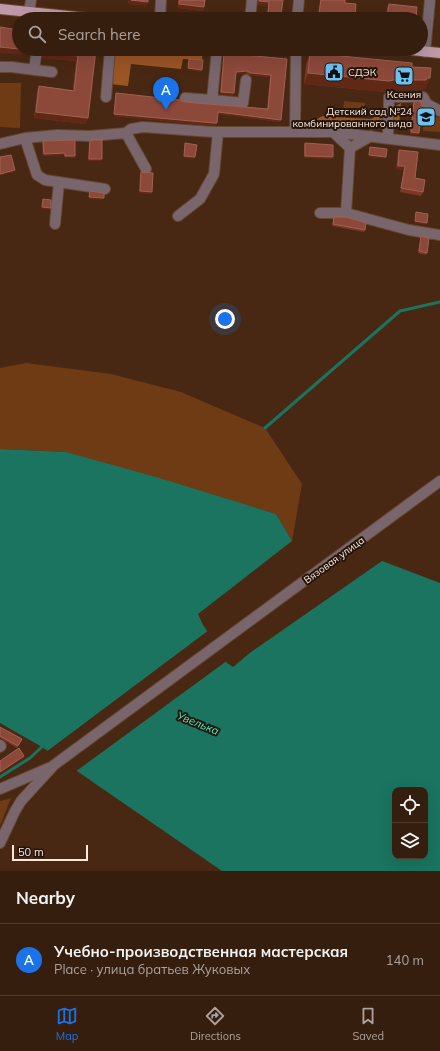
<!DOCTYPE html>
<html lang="en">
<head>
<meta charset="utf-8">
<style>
	body { margin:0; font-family:Mulish,sans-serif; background:#412b1c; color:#f1f3f6 }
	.controls { position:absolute; right:12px; bottom:12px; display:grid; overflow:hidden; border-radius:8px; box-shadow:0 4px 16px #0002 }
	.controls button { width:36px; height:36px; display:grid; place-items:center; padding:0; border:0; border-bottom:1px solid #503c2e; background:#361e0e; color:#f1f3f6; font:20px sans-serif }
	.scale { position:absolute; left:12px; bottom:10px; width:76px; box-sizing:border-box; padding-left:4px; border:2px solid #ffe9dc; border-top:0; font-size:11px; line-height:14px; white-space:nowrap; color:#ffe9dc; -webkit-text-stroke:3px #24150c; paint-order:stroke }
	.you { position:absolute; left:225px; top:319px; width:14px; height:14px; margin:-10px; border:3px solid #fff; border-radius:50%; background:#1a73e8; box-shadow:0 0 0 6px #1a73e833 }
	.badge { display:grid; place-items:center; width:26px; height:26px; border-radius:50%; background:#1a73e8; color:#fff; font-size:13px; font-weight:700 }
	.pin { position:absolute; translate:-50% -33px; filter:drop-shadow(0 1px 2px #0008) }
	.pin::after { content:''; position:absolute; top:21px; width:14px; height:12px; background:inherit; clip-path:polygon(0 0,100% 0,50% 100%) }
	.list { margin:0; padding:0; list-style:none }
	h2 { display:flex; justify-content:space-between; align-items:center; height:52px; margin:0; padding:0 16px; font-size:17px }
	h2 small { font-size:13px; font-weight:400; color:#aaa29e }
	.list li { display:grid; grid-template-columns:26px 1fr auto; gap:12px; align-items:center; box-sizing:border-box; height:72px; padding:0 16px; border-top:1px solid #503c2e }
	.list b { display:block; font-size:15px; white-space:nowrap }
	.list p { margin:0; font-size:13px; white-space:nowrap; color:#aaa29e }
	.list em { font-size:13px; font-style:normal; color:#aaa29e }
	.icon { flex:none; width:22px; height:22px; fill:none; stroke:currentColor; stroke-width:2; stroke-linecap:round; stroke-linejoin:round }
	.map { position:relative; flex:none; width:440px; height:871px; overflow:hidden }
	.search { position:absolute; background:#361e0e; box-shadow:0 4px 16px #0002; left:12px; right:12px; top:12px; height:44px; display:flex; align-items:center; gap:10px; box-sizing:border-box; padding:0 14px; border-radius:22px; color:#aaa29e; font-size:15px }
	.sheet { height:124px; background:#361e0e }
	nav { display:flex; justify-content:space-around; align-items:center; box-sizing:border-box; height:56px; border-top:1px solid #503c2e; background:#361e0e; font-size:11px; color:#aaa29e }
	nav a { display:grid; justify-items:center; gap:2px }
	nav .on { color:#1a73e8 }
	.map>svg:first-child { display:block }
	.green { fill:#6e3b15 }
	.forest { fill:#9a5524 }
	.water { fill:#1a745f; fill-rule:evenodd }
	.pier { fill:#482812 }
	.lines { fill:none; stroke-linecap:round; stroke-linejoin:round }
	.stream { stroke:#1a745f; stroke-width:3 }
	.minor-casing { stroke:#654732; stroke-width:12 }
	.major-casing { stroke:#654732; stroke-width:12 }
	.minor { stroke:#79666d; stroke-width:10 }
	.major { stroke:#bf99a8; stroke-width:10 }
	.wall { fill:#7e3627 }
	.shaded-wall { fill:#622816 }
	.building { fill:#8c493a; stroke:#9e6254 }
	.labels { text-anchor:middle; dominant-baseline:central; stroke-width:4; stroke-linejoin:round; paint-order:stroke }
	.poi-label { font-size:10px; fill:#ffe9dc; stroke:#24150c; text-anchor:start }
	.street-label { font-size:10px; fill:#ffe9dc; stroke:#24150c }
	.water-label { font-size:11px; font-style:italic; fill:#54eec7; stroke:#24150c }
</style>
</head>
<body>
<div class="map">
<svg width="440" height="871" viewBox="0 0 440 871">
	<rect width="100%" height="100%" fill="#482812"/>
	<path class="green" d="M0 83H21L20 128 0 127Z
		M344 101 365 103 364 114 343 111Z
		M424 116 440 117V132L423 131Z
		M26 363 111 374 181 392 265 428 302 484 292 541 276 514 66 452 0 449V368Z
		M11 798 0 826V801Z"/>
	<path class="forest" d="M113 49H203L202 60 183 59 181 69 131 64 128 86 110 84Z
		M401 103 399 128 313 123C319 117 324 114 332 117L371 119Z"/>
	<path class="water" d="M0 449 66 452 156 477 276 514 292 541 198 614 202 623 227 663 233 667 251 652 382 561 440 583V871H222L42 747 0 723ZM395 790H425V856H395Z"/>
	<path class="pier" d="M209 630 228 660 75 772 46 752Z"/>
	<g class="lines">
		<path class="stream" d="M265 428 400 311 440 302
			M0 777 30 758 45 744"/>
		<g class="minor-casing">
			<path id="minor" d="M29 12 31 0
				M160 19 161 0
				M250 19 252 0
				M297 19 299 0
				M425 52 430 0
				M0 67H11L52 72
				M34 70 37 49
				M106 97 110 49
				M185 98 212 100 217 49
				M212 100 243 103 246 80
				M295 132 296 49
				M333 132 350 148
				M126 133 146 169
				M371 136 350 148 346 213 409 230 440 235
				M25 138 37 175 45 180 105 189
				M388 138 389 97H423L427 104 440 111
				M0 144 25 138 57 135 90 136 126 133 131 129 143 127 213 132H333L440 145
				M320 213H346
				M178 216 200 199 214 174 218 132
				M55 224 59 182
				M0 745 1 746 0 747
				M0 789 51 767
				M0 843 15 811 21 801 54 765 440 481"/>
		</g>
		<g class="major-casing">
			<path id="major" d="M0 9 97 19
				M402 49 440 53"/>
		</g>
		<use href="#minor" class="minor"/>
		<use href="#major" class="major"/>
	</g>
	<path class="wall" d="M178 0H205L203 11 178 8Z
		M258 0H283L266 18 268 6 258 5Z
		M320 0H345V3L355 16 354 19H338L318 17Z
		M389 4 416 19H386L387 8Z
		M43 49H96L86 124 34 118 37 92 39 86 73 90 76 61 42 58Z
		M224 53 287 59 281 120 280 122 218 114 216 126H213L114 116 116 95V93L185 102 267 109 270 77 250 75 246 74H236L233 96 220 94 224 55Z
		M310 53 412 67 426 89 423 88V90H389L385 92 304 84 306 64Z
		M414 101 419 133 418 135 410 134 413 104Z
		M90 140 102 159 101 161H88L89 142Z
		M43 141 75 158H65L64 155 43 156 42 143Z
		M305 143 332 159 304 158V145Z
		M399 150 423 192 421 196 400 192 404 170 396 169 398 153Z
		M141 172 152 194 139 193 140 174Z
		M334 217 365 230 364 232 332 226Z
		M421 236 427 253 426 255 418 253Z
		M0 727 22 739 17 748 0 738Z"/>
	<path class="shaded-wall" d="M129 0 148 2 147 6 127 4Z
		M259 1 269 2 268 6 258 5Z
		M179 4 204 7 203 11 178 8Z
		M319 13 355 16 354 19H338L318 17Z
		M268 14 281 15 280 19 266 18Z
		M0 47 24 49 22 55 0 53Z
		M44 52 78 56 76 61 42 58Z
		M188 68 202 70 201 72 188 70Z
		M247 71 246 74H235L236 72Z
		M251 73 271 75 270 77 250 75Z
		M308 73 393 80 430 78 426 89 423 88V90H389L385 92 304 84Z
		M221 92 234 93 233 96 220 94Z
		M36 112 88 118 86 124 34 118Z
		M218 112 281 120 280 122 217 114Z
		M114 114 217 123 216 126H213L114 116Z
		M411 132 419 133 418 135 410 134Z
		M65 153 64 155 43 156 44 154Z
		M369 155 386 157 385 159 369 157Z
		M65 156H75V158H65Z
		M184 156 195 157 194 159 183 158Z
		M305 156 333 157 332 159 304 158Z
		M89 159H102L101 161H88Z
		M398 166H405L404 170 396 169Z
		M15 170 14 172 0 176V174Z
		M140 191 152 192V194L139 193Z
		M89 197 104 198 103 200 89 199Z
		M42 207 51 208 50 210 41 209Z
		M415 221 427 223 426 225 414 223Z
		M24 756V758L0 774V772Z"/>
	<path class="building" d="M131 0H148V2Z
		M180 0H205L204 7 179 4Z
		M260 0H283L281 15 268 14 269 2 259 1Z
		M321 0H345V3L356 4 355 16 319 13Z
		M389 4 417 7 416 19H387Z
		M0 27 19 30V49L0 47Z
		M45 49H96L88 118 36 112 39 86 74 91 78 56 44 52Z
		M224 53 287 59 281 120 218 112 217 123H214L114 114 116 93 180 100 185 102 268 109 271 75 251 73 247 71 236 72 234 93 221 92Z
		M310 53 412 63V67L431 68 430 78H427L426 80H393L389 81 308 73Z
		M189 59 203 60 202 70 188 68Z
		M414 101H420L422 105 419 133 411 132Z
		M75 140V156H65V153L44 154 43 141Z
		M90 140H102V159H89Z
		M185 143 197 145 195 157 184 156Z
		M305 143 333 145V157L305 156Z
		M370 147 387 149 386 157 369 155Z
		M399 150 418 152 415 178 425 180 423 192 401 188 405 166H398Z
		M11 155 15 170 0 174V157Z
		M141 172 153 173 152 192 140 191Z
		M90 191 104 193V198L89 197Z
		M43 199 51 200V208L42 207Z
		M416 212 428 214 427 223 415 221Z
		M334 217H346L366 223 365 230 333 224Z
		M421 236 429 238 427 253 419 251Z
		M0 727 22 739 18 746 0 736Z
		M19 748 24 756 0 772V761Z"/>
	<defs>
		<g id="civic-square" transform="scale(1)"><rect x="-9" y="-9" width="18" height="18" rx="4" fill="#6ac3f1" stroke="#24150c"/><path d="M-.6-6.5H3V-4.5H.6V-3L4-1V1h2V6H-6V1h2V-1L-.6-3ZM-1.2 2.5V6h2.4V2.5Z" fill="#111"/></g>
		<g id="supermarket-square" transform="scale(1)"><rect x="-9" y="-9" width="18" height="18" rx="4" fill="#6ac3f1" stroke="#24150c"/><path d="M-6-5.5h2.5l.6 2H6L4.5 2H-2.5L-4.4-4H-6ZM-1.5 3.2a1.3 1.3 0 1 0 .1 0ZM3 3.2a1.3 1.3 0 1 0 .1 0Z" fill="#111"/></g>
		<g id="school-square" transform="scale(1)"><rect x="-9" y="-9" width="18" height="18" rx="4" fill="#6ac3f1" stroke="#24150c"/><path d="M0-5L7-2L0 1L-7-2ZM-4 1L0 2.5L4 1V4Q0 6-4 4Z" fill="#111"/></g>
	</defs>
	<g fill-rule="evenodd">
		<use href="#civic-square" x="334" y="72"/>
		<use href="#supermarket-square" x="404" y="76"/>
		<use href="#school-square" x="426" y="117"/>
	</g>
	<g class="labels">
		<g class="poi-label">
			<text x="348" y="72">СДЭК</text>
			<text x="404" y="94" text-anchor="middle">Ксения</text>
			<text x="412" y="111" text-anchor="end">Детский сад №24<tspan x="412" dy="12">комбинированного вида</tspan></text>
		</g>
		<g class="street-label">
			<text transform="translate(334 560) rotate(-36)">Вязовая улица</text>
		</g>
		<g class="water-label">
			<text transform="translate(198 723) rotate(22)">Увелька</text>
		</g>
	</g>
</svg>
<div class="controls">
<button><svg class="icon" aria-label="locate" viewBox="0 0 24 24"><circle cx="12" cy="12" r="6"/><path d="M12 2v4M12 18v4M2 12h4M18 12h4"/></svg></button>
<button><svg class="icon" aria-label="layers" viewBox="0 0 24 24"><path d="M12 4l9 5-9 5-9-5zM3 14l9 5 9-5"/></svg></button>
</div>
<div class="scale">50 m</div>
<div class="you"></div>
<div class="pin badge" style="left:166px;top:110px">A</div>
<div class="search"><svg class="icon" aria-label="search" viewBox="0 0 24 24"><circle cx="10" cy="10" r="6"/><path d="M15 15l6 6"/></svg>Search here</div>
</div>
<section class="sheet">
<h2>Nearby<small></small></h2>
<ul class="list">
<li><span class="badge">A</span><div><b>Учебно-производственная мастерская</b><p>Place · улица братьев Жуковых</p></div><em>140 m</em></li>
</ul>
</section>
<nav>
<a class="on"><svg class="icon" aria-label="map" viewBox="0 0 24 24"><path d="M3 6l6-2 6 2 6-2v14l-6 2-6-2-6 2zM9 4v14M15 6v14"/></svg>Map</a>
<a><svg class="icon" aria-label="directions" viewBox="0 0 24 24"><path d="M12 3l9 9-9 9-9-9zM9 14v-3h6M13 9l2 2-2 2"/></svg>Directions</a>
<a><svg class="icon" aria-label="saved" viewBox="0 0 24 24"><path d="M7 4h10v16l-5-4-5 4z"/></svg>Saved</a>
</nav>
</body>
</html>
